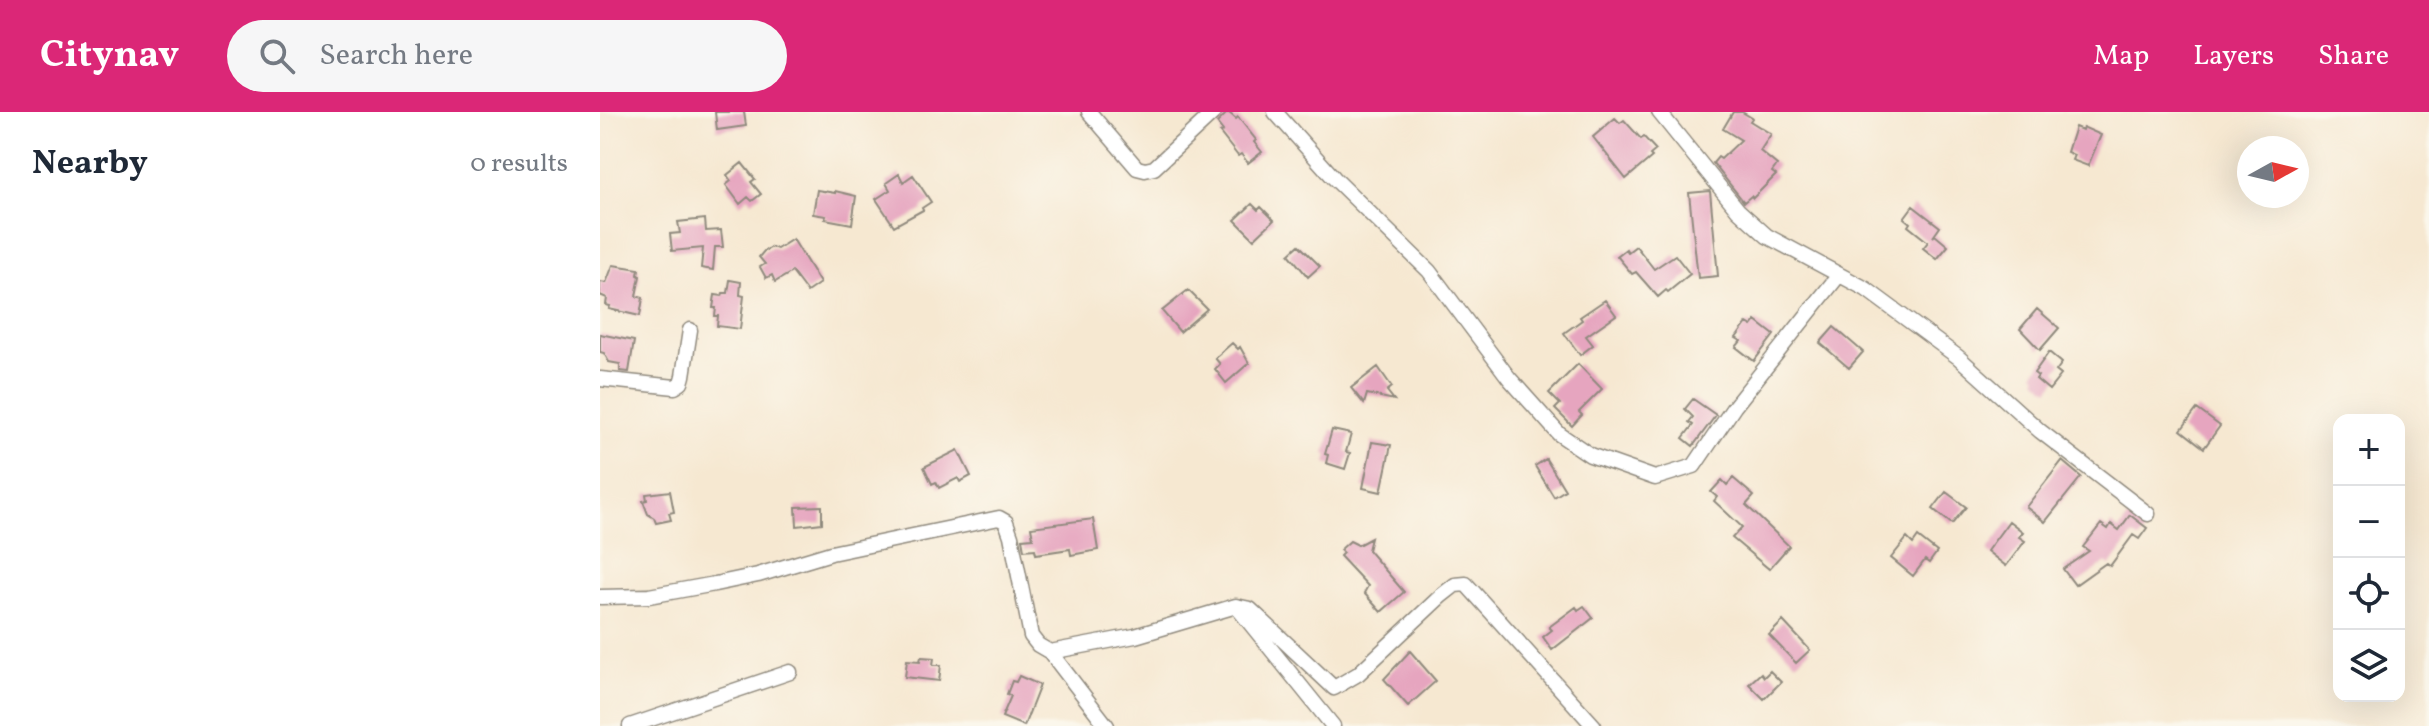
<!DOCTYPE html>
<html lang="en">
<head>
<meta charset="utf-8">
<style>
	body { margin:0; font-family:Vollkorn,serif; background:#f6f6f7; color:#1f2937 }
	.controls { position:absolute; right:24px; bottom:24px; display:grid; overflow:hidden; border-radius:16px; box-shadow:0 8px 32px #0002 }
	.controls button { width:72px; height:72px; display:grid; place-items:center; padding:0; border:0; border-bottom:2px solid #e0e1e3; background:#fff; color:#1f2937; font:40px sans-serif }
	.compass { position:absolute; left:1637px; top:24px; width:72px; height:72px; border-radius:50%; background:#fff; box-shadow:0 8px 32px #0002; rotate:82deg }
	.list { margin:0; padding:0; list-style:none }
	h2 { display:flex; justify-content:space-between; align-items:center; height:104px; margin:0; padding:0 32px; font-size:34px }
	h2 small { font-size:26px; font-weight:400; color:#747a83 }
	.icon { flex:none; width:44px; height:44px; fill:none; stroke:currentColor; stroke-width:2; stroke-linecap:round; stroke-linejoin:round }
	.map { position:relative; flex:none; width:1829px; height:614px; overflow:hidden }
	header { display:flex; align-items:center; gap:48px; box-sizing:border-box; height:112px; padding:0 40px; background:#db2777; color:#fff }
	header strong { font-size:38px }
	nav { display:flex; gap:44px; margin-inline-start:auto; font-size:28px }
	.search { width:560px; height:72px; background:#f6f6f7; display:flex; align-items:center; gap:20px; box-sizing:border-box; padding:0 28px; border-radius:44px; color:#747a83; font-size:30px }
	main { display:flex }
	aside { flex:1; background:#fff }
	.map>svg:first-child { display:block }
	.building { fill:#e6a5bf }
	.lines { fill:none; stroke-linecap:round; stroke-linejoin:round }
	.street-casing { stroke:#908a7e; stroke-width:17 }
	.street { stroke:#fff; stroke-width:14 }
</style>
</head>
<body>
<header>
<strong>Citynav</strong>
<div class="search"><svg class="icon" aria-label="search" viewBox="0 0 24 24"><circle cx="10" cy="10" r="6"/><path d="M15 15l6 6"/></svg>Search here</div>
<nav><a>Map</a><a>Layers</a><a>Share</a></nav>
</header>
<main>
<aside>
<h2>Nearby<small>0 results</small></h2>
<ul class="list">
</ul>
</aside>
<div class="map">
<svg width="1829" height="614" viewBox="0 0 1829 614">
	<rect width="100%" height="100%" fill="#fbf7ec"/>
	<filter id="ink" filterUnits="userSpaceOnUse"><feTurbulence type="fractalNoise" baseFrequency=".0125" numOctaves="2"/><feDisplacementMap in="SourceGraphic" scale="16" xChannelSelector="R" yChannelSelector="G"/><feConvolveMatrix kernelMatrix="1 2 1 2 8 2 1 2 1" color-interpolation-filters="sRGB"/></filter>
	<filter id="wash" filterUnits="userSpaceOnUse"><feTurbulence type="fractalNoise" baseFrequency=".006" numOctaves="4" result="noise"/><feDisplacementMap in="SourceGraphic" scale="32" xChannelSelector="R" yChannelSelector="G"/><feGaussianBlur stdDeviation="1.8" result="paint"/><feColorMatrix in="noise" values="0 0 0 0 0 0 0 0 0 0 0 0 0 0 0 0 0 1.4 0 .05"/><feComposite in="paint" operator="in"/></filter>
	<g filter="url(#wash)">
		<rect width="100%" height="100%" fill="#f6e8d1"/>
		<g id="blocks">
			<path class="building" d="M115 0H144L146 14 117 18Z
				M628 0 636 7 638 5 656 28 654 30 662 40 648 51 641 42 638 44 620 21 623 19 617 11Z
				M1133 0H1142L1152 6 1150 9 1171 22 1160 39 1177 53 1172 60 1176 63 1153 86 1151 84 1144 90 1113 51 1118 45 1121 47 1141 28 1123 17Z
				M1015 6 1020 11 1024 8 1041 27 1044 25 1056 38 1050 43 1052 45 1026 67 993 25Z
				M1475 15 1482 18 1483 15 1501 23 1488 54 1472 48 1474 43 1467 40Z
				M142 51 155 67 151 70 161 82 152 89 148 85 140 92 126 73 131 69 127 63Z
				M299 62 303 70 313 63 331 90 322 96 323 98 294 114 276 87 290 78 286 71Z
				M217 78 235 81V79L256 84 252 112 225 107 226 104 213 102Z
				M1110 79 1118 164 1098 166 1089 81Z
				M652 92 658 98 661 95 674 108 654 127 635 108Z
				M1313 94 1340 115 1333 125 1335 123 1348 134 1337 147 1323 136 1328 130 1308 114 1310 111 1304 106Z
				M105 107 106 119 121 118 123 135H115L113 158 101 156 103 136 72 139 70 122 80 121 78 110Z
				M193 127 220 171 207 180 192 160 175 170 172 163 166 166 160 155 165 152 159 145 164 139 172 135 177 137Z
				M699 133 720 154 708 165 689 142Z
				M1036 134 1054 157 1075 143 1090 162 1068 180 1066 178 1058 185 1036 160 1032 162 1017 144 1026 137 1028 140Z
				M13 153 39 157 38 163 40 164 36 184 43 186 40 204 9 197 10 194 6 193 7 186 0 183V170L6 171Z
				M130 168 141 170 140 183 144 184 140 217 117 214 118 204H115L116 196H113L115 183 122 184 123 181H128Z
				M588 178 607 197 580 220 562 199Z
				M1005 188 1016 203 986 224 993 233 980 243 964 221 982 208 980 205Z
				M1437 197 1459 216 1440 238 1420 217Z
				M1156 209 1174 223 1154 249 1136 235 1141 229 1136 226 1147 211 1152 214Z
				M1234 215 1263 240 1249 256 1220 231Z
				M0 222 34 229 29 260 20 259V252L9 250 4 241 0 240Z
				M632 231 638 237 640 235 649 251 626 271 615 257 620 252 615 246Z
				M1449 240 1462 251 1456 259 1461 263 1449 278 1436 267 1438 264 1434 261Z
				M978 252 1002 277 979 300 982 303 972 314 955 297 960 292 949 281Z
				M778 255 792 275 787 279 794 288 767 282 764 292 751 276Z
				M1093 287 1116 303 1093 334 1083 326 1093 313 1089 310 1093 305 1085 297Z
				M1597 297 1620 314 1604 336 1581 318Z
				M732 318 751 322 746 340 750 341 745 357 726 351 728 343 725 342Z
				M772 330 791 333 781 380 763 376Z
				M358 338 371 364 360 370 358 366 339 376 336 370 332 372 324 355Z
				M946 347 965 378 954 385 935 354Z
				M1462 349 1481 365 1445 410 1426 395Z
				M1133 366 1154 384 1146 393 1189 434 1169 457 1132 426 1142 415 1114 389 1117 385 1111 380 1122 368 1127 373Z
				M70 379 74 400 69 401 71 408 56 411 54 406 48 402 43 389 47 388 46 382Z
				M1346 380 1366 395 1352 412 1333 397Z
				M222 394V411L197 414 196 395Z
				M1530 403 1547 416 1539 427 1533 423 1510 454 1506 451 1475 473 1463 457 1489 439 1483 435 1501 412 1508 417 1511 412 1519 418Z
				M493 407 498 438 471 443 470 437 436 442 435 437 424 438 422 427 433 426 431 415Z
				M1409 409 1423 420 1419 425 1425 429 1406 454 1387 439Z
				M1318 425 1337 440 1329 451 1325 448 1313 464 1291 446 1307 426 1313 432Z
				M771 426 768 438 804 480 781 500 764 481 768 474 740 444 743 441 740 438 750 429 758 433Z
				M984 494 993 506 952 538 943 525 952 518 949 515 976 495 978 498Z
				M1183 509 1210 538 1196 551 1169 523Z
				M810 539 836 569 808 594 784 567Z
				M321 545 334 546 333 553H341L339 569 305 565 307 548 320 549Z
				M1170 559 1181 570 1164 587 1149 572 1161 561 1164 565Z
				M419 564 440 573 424 614 402 605 411 584 407 582 412 569 416 570Z"/>
		</g>
	</g>
	<g filter="url(#ink)">
		<use href="#blocks" fill-opacity="0" stroke="#908a7e" stroke-width="2"/>
		<g class="lines">
			<g class="street-casing">
				<path id="street" d="M489 0 537 56 545 58 554 56 614 0
					M675 0 734 66 829 159 909 266 959 322 990 343 1055 366 1094 354 1134 295 1239 163
					M1059 0 1138 98 1167 124 1266 177 1358 245 1440 319 1548 402
					M0 267 75 275 81 271 83 264 90 218
					M0 485 49 484 115 472 158 463 231 441 399 406 406 410 411 424 431 524 438 533 450 540 507 614
					M637 495 733 614
					M450 540 535 524 636 494 650 497 734 576 758 562 841 484 855 473 866 472 994 614
					M30 614 190 560"/>
			</g>
			<use href="#street" class="street"/>
		</g>
	</g>
</svg>
<div class="controls">
<button>+</button>
<button>−</button>
<button><svg class="icon" aria-label="locate" viewBox="0 0 24 24"><circle cx="12" cy="12" r="6"/><path d="M12 2v4M12 18v4M2 12h4M18 12h4"/></svg></button>
<button><svg class="icon" aria-label="layers" viewBox="0 0 24 24"><path d="M12 4l9 5-9 5-9-5zM3 14l9 5 9-5"/></svg></button>
</div>
<svg class="compass" viewBox="-18 -18 36 36"><path d="M0-13l5 13h-10z" fill="#e53935"/><path d="M0 13l5-13h-10z" fill="#747a83"/></svg>
</div>
</main>
</body>
</html>
